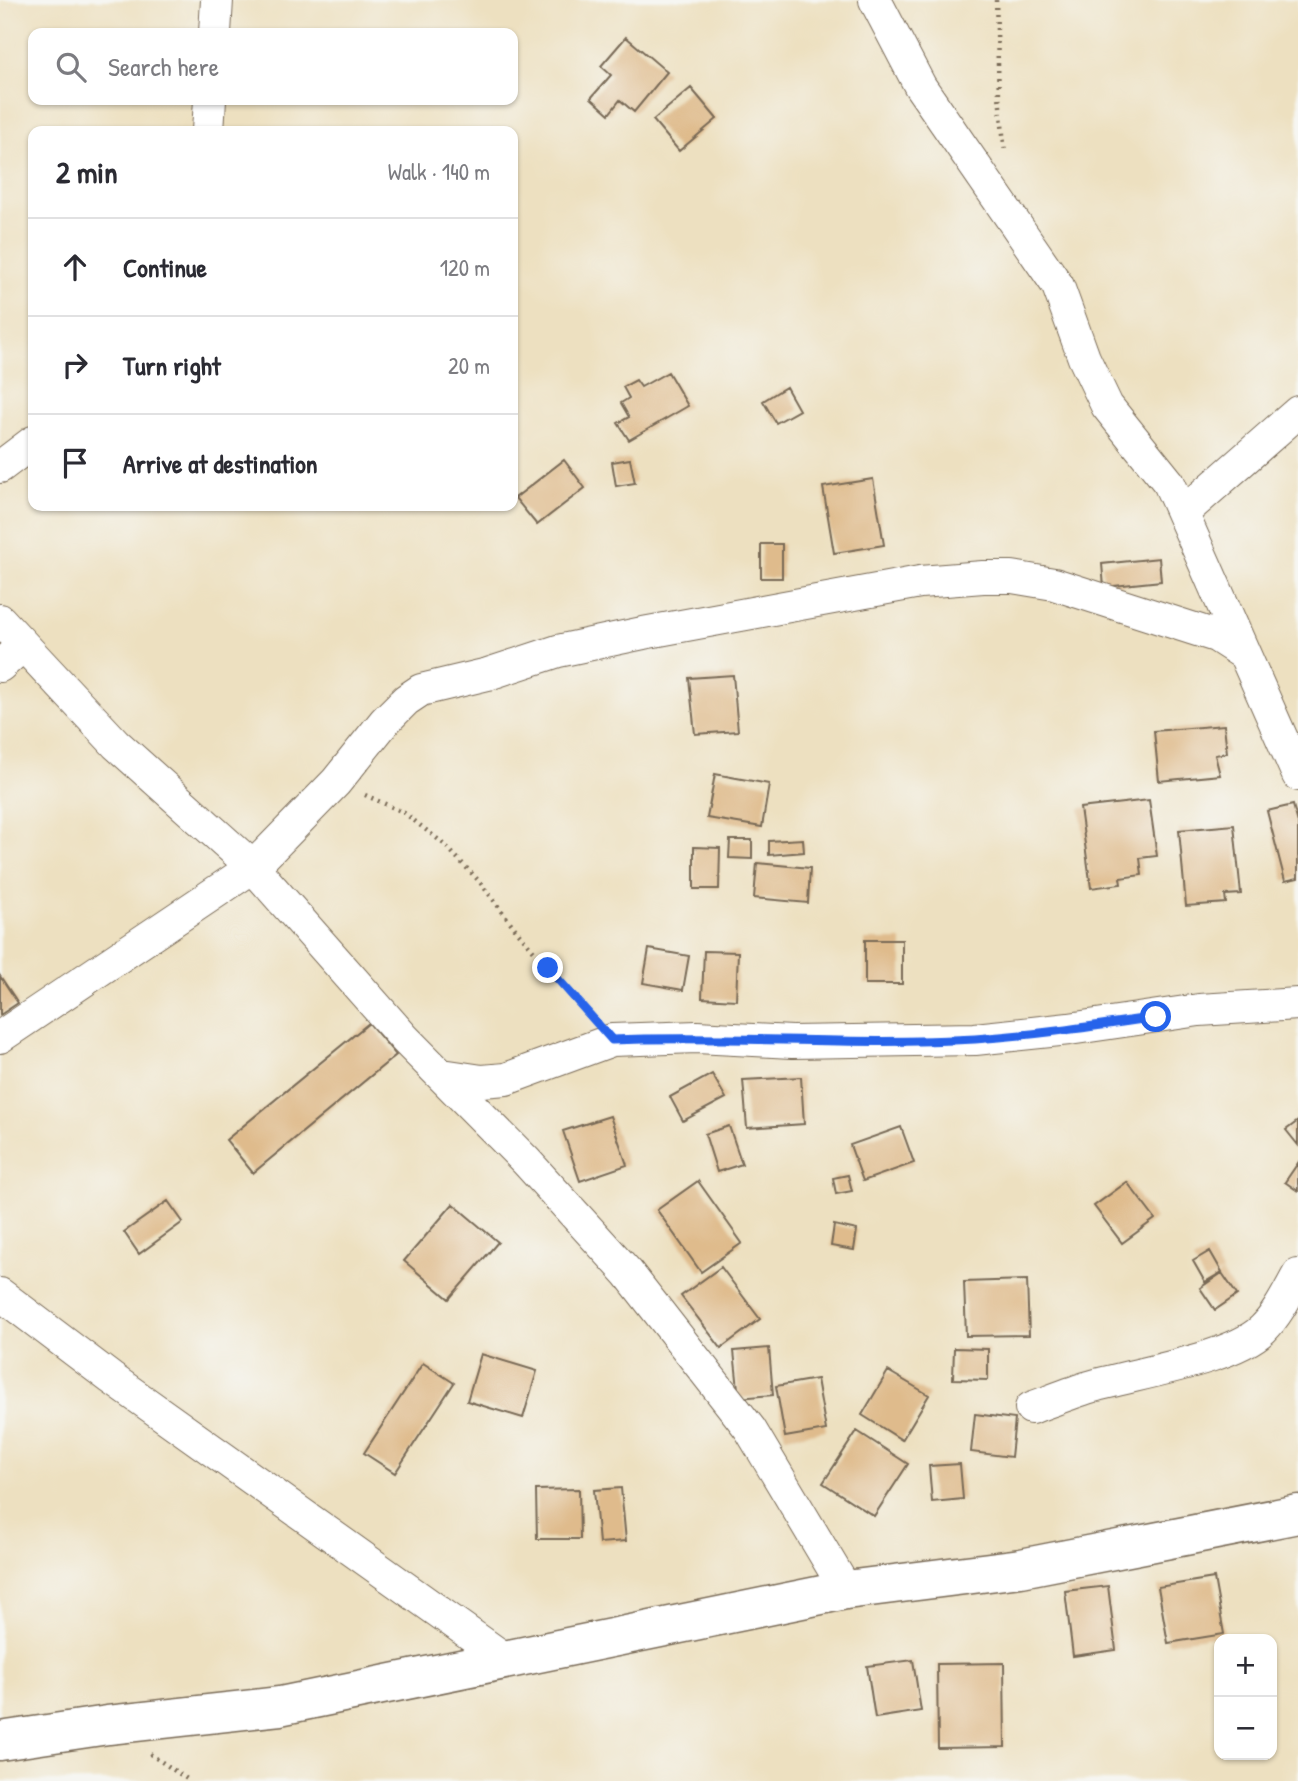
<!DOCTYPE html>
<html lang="en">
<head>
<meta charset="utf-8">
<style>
	body { margin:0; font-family:"Patrick Hand",sans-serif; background:#f2f2f3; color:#2b2b33 }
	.controls { position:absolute; right:21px; bottom:21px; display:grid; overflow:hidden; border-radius:14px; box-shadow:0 2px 5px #0004 }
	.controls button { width:63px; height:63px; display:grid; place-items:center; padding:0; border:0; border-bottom:2px solid #e1e1e2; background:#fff; color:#2b2b33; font:35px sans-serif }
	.stop { position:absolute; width:21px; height:21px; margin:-16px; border:5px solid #2563eb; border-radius:50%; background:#fff }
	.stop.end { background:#2563eb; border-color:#fff; box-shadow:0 2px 7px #0008 }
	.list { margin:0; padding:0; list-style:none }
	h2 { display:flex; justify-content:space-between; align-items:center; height:91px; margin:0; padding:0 28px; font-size:30px }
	h2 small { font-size:23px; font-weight:400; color:#7c7c81 }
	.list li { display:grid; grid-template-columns:46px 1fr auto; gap:21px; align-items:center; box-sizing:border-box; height:98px; padding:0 28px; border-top:2px solid #e1e1e2 }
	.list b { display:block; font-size:26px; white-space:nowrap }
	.list em { font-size:23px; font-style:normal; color:#7c7c81 }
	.icon { flex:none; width:38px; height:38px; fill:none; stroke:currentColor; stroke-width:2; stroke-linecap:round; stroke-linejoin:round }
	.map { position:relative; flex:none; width:1298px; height:1781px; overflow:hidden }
	.search { position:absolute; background:#fff; box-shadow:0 2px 5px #0004; left:28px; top:28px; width:490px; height:77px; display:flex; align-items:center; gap:18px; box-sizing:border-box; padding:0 24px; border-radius:14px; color:#7c7c81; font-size:26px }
	.panel { position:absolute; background:#fff; box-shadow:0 2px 5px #0004; left:28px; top:126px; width:490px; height:385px; border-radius:14px }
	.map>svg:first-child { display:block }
	.building { fill:#dfbb8c }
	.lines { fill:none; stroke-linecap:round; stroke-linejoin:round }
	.minor-casing { stroke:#796a57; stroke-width:34 }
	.secondary-casing { stroke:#796a57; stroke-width:41 }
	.path { stroke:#796a57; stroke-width:4.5; stroke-dasharray:2 5; stroke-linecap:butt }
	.minor { stroke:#fff; stroke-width:32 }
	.secondary { stroke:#fff; stroke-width:38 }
	.route { stroke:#2563eb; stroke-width:9 }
</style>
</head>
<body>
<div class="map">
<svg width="1298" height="1781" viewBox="0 0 1298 1781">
	<rect width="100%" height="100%" fill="#f6f6f2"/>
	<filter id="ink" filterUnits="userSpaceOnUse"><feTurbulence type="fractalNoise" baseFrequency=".0143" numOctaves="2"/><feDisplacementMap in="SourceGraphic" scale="14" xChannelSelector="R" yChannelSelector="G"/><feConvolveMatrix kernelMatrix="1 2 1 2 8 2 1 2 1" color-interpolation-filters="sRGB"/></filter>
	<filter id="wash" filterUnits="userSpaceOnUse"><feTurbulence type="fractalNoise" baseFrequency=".00686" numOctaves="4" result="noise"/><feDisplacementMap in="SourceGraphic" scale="28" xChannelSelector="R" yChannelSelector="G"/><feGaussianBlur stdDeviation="1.57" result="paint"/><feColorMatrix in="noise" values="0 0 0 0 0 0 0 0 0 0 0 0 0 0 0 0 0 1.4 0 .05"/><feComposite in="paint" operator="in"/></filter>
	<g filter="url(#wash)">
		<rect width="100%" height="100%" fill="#ede0c0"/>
		<g id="blocks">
			<path class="building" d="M626 37 667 72 634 112 620 100 609 114 591 98 611 75 601 66Z
				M691 88 717 119 679 151 653 120Z
				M668 372 688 406 629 440 618 423 629 417 621 403 629 398 623 387 636 380 641 387Z
				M786 387 799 410 776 423 763 401Z
				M630 459 635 483 616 486 612 462Z
				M564 460 585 488 537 525 515 498Z
				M873 479 884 545 834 553 823 487Z
				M761 544H782V578H761Z
				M1159 558 1161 581 1104 587 1102 564Z
				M733 675 738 731 695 734 689 678Z
				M1224 725 1227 753 1215 755 1220 775 1159 781 1154 731Z
				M715 774 769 784 762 827 707 818Z
				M1149 800 1157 856 1140 858 1142 875 1120 878 1121 884 1091 888 1080 808Z
				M1293 805 1298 823V878L1285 881 1267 811Z
				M1234 825 1241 894 1225 895 1226 903 1186 906 1179 830Z
				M803 839 804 852 769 855V841Z
				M730 840H752V859L729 858Z
				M694 847 720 848 719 889H694Z
				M757 863 810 868 808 903 754 898Z
				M865 940H902V984H865Z
				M649 949 689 956 683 990 643 983Z
				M704 951 738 952 736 1000 702 998Z
				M0 976 18 1003 0 1015Z
				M369 1023 396 1055 253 1173 226 1140Z
				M712 1074 726 1098 683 1121 670 1097Z
				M801 1077 804 1124 747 1128 743 1080Z
				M610 1116 627 1165 580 1181 563 1131Z
				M1298 1121V1145L1286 1130Z
				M729 1126 742 1164 717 1172 705 1134Z
				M901 1127 914 1163 863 1181 850 1145Z
				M1298 1163V1191L1285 1182Z
				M848 1175 852 1191 836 1194 833 1178Z
				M698 1181 742 1243 701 1272 657 1210Z
				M1127 1182 1155 1219 1122 1243 1094 1206Z
				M168 1201 183 1222 139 1254 124 1232Z
				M453 1204 498 1242 449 1299 404 1261Z
				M834 1225 857 1230 854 1250 831 1246Z
				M1210 1251 1222 1272 1205 1282 1193 1261Z
				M721 1267 760 1319 721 1348 681 1296Z
				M1222 1273 1237 1295 1215 1310 1200 1288Z
				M1027 1280 1029 1335 966 1336 964 1282Z
				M769 1348 773 1395 739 1398 734 1351Z
				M954 1348 988 1349V1380L953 1379Z
				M481 1354 537 1371 523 1418 467 1401Z
				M423 1363 454 1383 395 1473 364 1453Z
				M888 1371 929 1395 902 1440 862 1415Z
				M817 1379 826 1430 785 1437 776 1386Z
				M975 1414 1015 1419 1011 1457 971 1452Z
				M857 1431 908 1464 874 1516 823 1483Z
				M960 1464 963 1499 932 1502 929 1466Z
				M621 1488 626 1541 599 1543 594 1490Z
				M579 1489 580 1539H537L536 1490Z
				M1214 1578 1224 1634 1168 1643 1158 1587Z
				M1108 1586 1116 1650 1073 1656 1065 1591Z
				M913 1660 921 1711 875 1718 867 1666Z
				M1004 1663 1005 1747 938 1748 937 1664Z"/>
		</g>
	</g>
	<g filter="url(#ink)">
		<use href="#blocks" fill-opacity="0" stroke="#796a57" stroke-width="2"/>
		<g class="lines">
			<g class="minor-casing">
				<path id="minor" d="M875 0 920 86 1058 286 1084 358 1107 406 1169 483 1298 775
					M215 33 217 0
					M208 131 210 100
					M0 467 33 442
					M1184 512 1298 412
					M0 620 116 744 253 867 405 1039 526 1161 628 1273 750 1429 846 1590
					M0 666 23 645
					M0 1037 253 867 336 782 385 721 406 700 421 690 488 674 558 651 643 633 920 582 983 577H1012L1054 584 1216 636 1244 654
					M442 1075 482 1081 506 1079 612 1040 697 1037 792 1042 975 1039 1069 1029 1199 1010 1298 1004
					M0 1294 111 1378 505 1659
					M1031 1408C1050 1401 1068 1394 1086 1388 1131 1374 1231 1360 1263 1329 1278 1314 1288 1293 1298 1275"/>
			</g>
			<g class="secondary-casing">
				<path id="secondary" d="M0 1741 108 1725 280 1706 846 1590 1021 1568 1298 1514"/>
			</g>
			<path class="path" d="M996 0 999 96 1005 153
				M365 795 403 812 444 844 479 881 517 931 590 1016
				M150 1754 190 1781"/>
			<use href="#minor" class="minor"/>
			<use href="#secondary" class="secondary"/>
		</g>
	</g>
	<g class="lines" filter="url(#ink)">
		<path class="route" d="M548 968 612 1040C733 1035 854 1046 975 1039 1036 1035 1096 1026 1156 1017"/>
	</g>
</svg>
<div class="controls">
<button>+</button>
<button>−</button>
</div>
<div class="stop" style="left:1156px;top:1017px"></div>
<div class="stop end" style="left:548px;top:968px"></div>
<div class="search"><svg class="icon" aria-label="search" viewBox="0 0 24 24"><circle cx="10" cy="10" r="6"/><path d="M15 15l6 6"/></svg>Search here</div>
<section class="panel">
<h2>2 min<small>Walk · 140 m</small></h2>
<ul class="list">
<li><svg class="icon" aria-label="ahead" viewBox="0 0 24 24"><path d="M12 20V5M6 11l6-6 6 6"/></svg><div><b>Continue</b></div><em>120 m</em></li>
<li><svg class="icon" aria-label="right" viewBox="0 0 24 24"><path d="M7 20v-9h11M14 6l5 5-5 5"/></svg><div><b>Turn right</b></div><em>20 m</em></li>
<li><svg class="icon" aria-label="arrive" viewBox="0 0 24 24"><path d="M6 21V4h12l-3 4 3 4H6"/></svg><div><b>Arrive at destination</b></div></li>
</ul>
</section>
</div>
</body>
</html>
